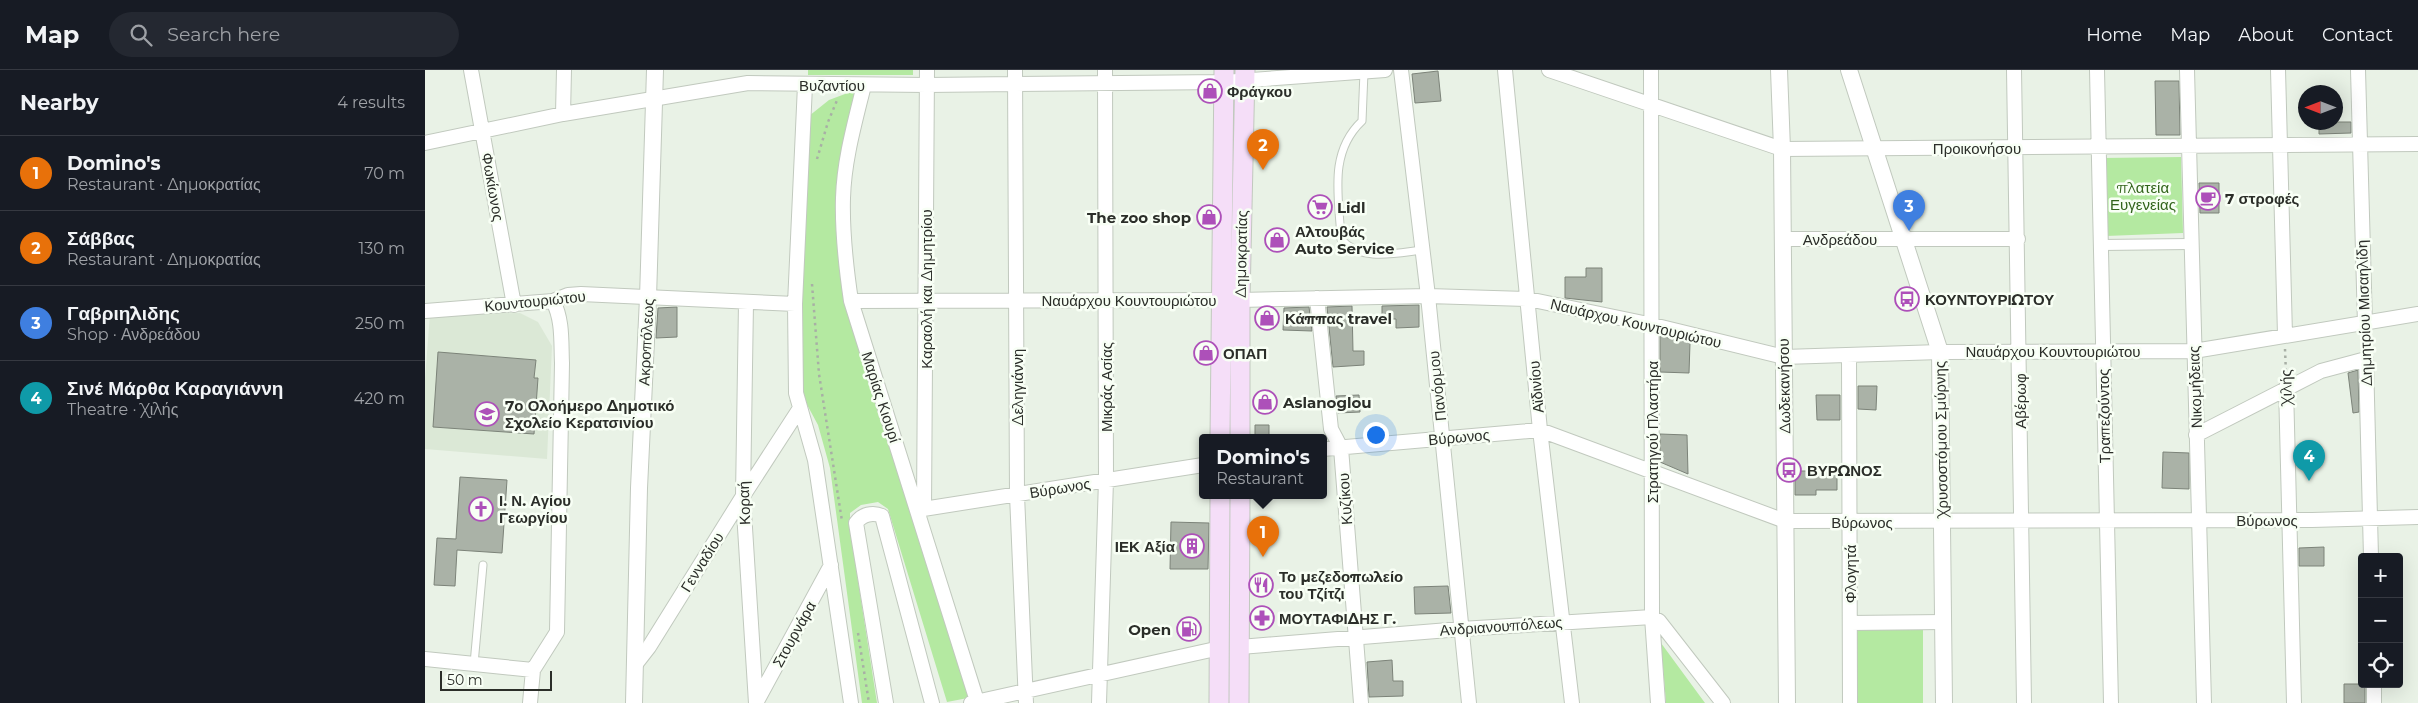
<!DOCTYPE html>
<html lang="en">
<head>
<meta charset="utf-8">
<style>
	body { margin:0; font-family:Montserrat,sans-serif; background:#242831; color:#f1f3f6 }
	.controls { position:absolute; right:15px; bottom:15px; display:grid; overflow:hidden; border-radius:5px; box-shadow:0 5px 20px #0002 }
	.controls button { width:45px; height:45px; display:grid; place-items:center; padding:0; border:0; border-bottom:1px solid #363941; background:#171b24; color:#f1f3f6; font:25px sans-serif }
	.compass { position:absolute; left:1873px; top:15px; width:45px; height:45px; border-radius:50%; background:#171b24; box-shadow:0 5px 20px #0002; rotate:270deg }
	.scale { position:absolute; left:15px; bottom:12px; width:112px; box-sizing:border-box; padding-left:5px; border:2px solid #2b2e29; border-top:0; font-size:14px; line-height:18px; white-space:nowrap; color:#2b2e29; -webkit-text-stroke:4px #f8fff5; paint-order:stroke }
	.you { position:absolute; left:950px; top:364px; width:18px; height:18px; margin:-12px; border:4px solid #fff; border-radius:50%; background:#1a73e8; box-shadow:0 0 0 8px #1a73e833 }
	.badge { display:grid; place-items:center; width:32px; height:32px; border-radius:50%; background:#2563eb; color:#fff; font-size:16px; font-weight:700 }
	.pin { position:absolute; translate:-50% -41px; filter:drop-shadow(0 1px 2px #0008) }
	.pin::after { content:''; position:absolute; top:26px; width:18px; height:15px; background:inherit; clip-path:polygon(0 0,100% 0,50% 100%) }
	.popup { position:absolute; left:774px; top:364px; width:128px; height:65px; box-sizing:border-box; display:grid; place-content:center; border-radius:5px; background:#171b24; filter:drop-shadow(0 1px 4px #0005); font-size:16px; white-space:nowrap; color:#9ea1a6 }
	.popup b { font-size:19px; color:#f1f3f6 }
	.popup::after { content:''; position:absolute; left:50%; top:100%; margin-left:-10px; border:10px solid transparent; border-top-color:#171b24 }
	.list { margin:0; padding:0; list-style:none }
	h2 { display:flex; justify-content:space-between; align-items:center; height:65px; margin:0; padding:0 20px; font-size:21px }
	h2 small { font-size:16px; font-weight:400; color:#9ea1a6 }
	.list li { display:grid; grid-template-columns:32px 1fr auto; gap:15px; align-items:center; box-sizing:border-box; height:75px; padding:0 20px; border-top:1px solid #363941 }
	.list b { display:block; font-size:19px; white-space:nowrap }
	.list p { margin:0; font-size:16px; white-space:nowrap; color:#9ea1a6 }
	.list em { font-size:16px; font-style:normal; color:#9ea1a6 }
	.icon { flex:none; width:28px; height:28px; fill:none; stroke:currentColor; stroke-width:2; stroke-linecap:round; stroke-linejoin:round }
	.map { position:relative; flex:none; width:1993px; height:633px; overflow:hidden }
	header { display:flex; align-items:center; gap:30px; box-sizing:border-box; height:70px; padding:0 25px; background:#171b24; border-bottom:1px solid #363941 }
	header strong { font-size:24px }
	nav { display:flex; gap:28px; margin-inline-start:auto; font-size:18px }
	.search { width:350px; height:45px; background:#242831; display:flex; align-items:center; gap:12px; box-sizing:border-box; padding:0 18px; border-radius:28px; color:#9ea1a6; font-size:19px }
	main { display:flex }
	aside { flex:1; background:#171b24 }
	.map>svg:first-child { display:block }
	.built { fill:#dbe8d6 }
	.green { fill:#b4e9a1 }
	.building { fill:#aab2a7; stroke:#7c8379 }
	.lines { fill:none; stroke-linecap:round; stroke-linejoin:round }
	.service-casing { stroke:#c1c9be; stroke-width:9 }
	.pedestrian-casing { stroke:#c1c9be; stroke-width:12 }
	.minor-casing { stroke:#c1c9be; stroke-width:16 }
	.tertiary-casing { stroke:#c1c9be; stroke-width:18 }
	.secondary-casing { stroke:#c1c9be; stroke-width:21 }
	.path { stroke:#a8afa5; stroke-width:2.5; stroke-dasharray:2.5 4; stroke-linecap:butt }
	.service { stroke:#fff; stroke-width:7 }
	.pedestrian { stroke:#fff; stroke-width:10 }
	.minor { stroke:#fff; stroke-width:14 }
	.tertiary { stroke:#fff; stroke-width:16 }
	.secondary { stroke:#f5def8; stroke-width:19 }
	.labels { text-anchor:middle; dominant-baseline:central; stroke-width:5; stroke-linejoin:round; paint-order:stroke }
	.street-label { font-size:15px; fill:#2b2e29; stroke:#f8fff5 }
	.poi-label { font-size:15px; font-weight:bold; fill:#2b2e29; stroke:#f8fff5; text-anchor:start }
	.park-label { font-size:15px; fill:#32641b; stroke:#f8fff5 }
</style>
</head>
<body>
<header>
<strong>Map</strong>
<div class="search"><svg class="icon" aria-label="search" viewBox="0 0 24 24"><circle cx="10" cy="10" r="6"/><path d="M15 15l6 6"/></svg>Search here</div>
<nav><a>Home</a><a>Map</a><a>About</a><a>Contact</a></nav>
</header>
<main>
<aside>
<h2>Nearby<small>4 results</small></h2>
<ul class="list">
<li><span class="badge" style="background:#e8710a">1</span><div><b>Domino's</b><p>Restaurant · Δημοκρατίας</p></div><em>70 m</em></li>
<li><span class="badge" style="background:#e8710a">2</span><div><b>Σάββας</b><p>Restaurant · Δημοκρατίας</p></div><em>130 m</em></li>
<li><span class="badge" style="background:#3f7fe0">3</span><div><b>Γαβριηλιδης</b><p>Shop · Ανδρεάδου</p></div><em>250 m</em></li>
<li><span class="badge" style="background:#0f9aa8">4</span><div><b>Σινέ Μάρθα Καραγιάννη</b><p>Theatre · Χιλής</p></div><em>420 m</em></li>
</ul>
</aside>
<div class="map">
<svg width="1993" height="633" viewBox="0 0 1993 633">
	<rect width="100%" height="100%" fill="#e9f2e6"/>
	<path class="built" d="M95 243 113 252 127 276 122 389 0 379V309L5 244Z"/>
	<path class="green" d="M383 0H488V5H383Z
		M428 21H436L422 82 421 213 548 627 522 632 463 439 453 432 436 435 425 443V459L452 633H437L405 398 393 355 379 329 375 271 384 46 404 30Z
		M1756 87 1758 163 1681 166 1677 88Z
		M1431 556 1498 557V633H1430Z
		M1236 573 1280 633H1241Z"/>
	<path class="building" d="M1013 1 1016 31 990 33 987 4Z
		M1730 11H1754L1755 65H1731Z
		M1894 52H1926V63L1894 64Z
		M1774 113H1794V143H1775Z
		M1161 198H1177V232L1140 228V207H1161Z
		M994 235V257L971 258V249H957V236Z
		M927 236 928 281H939V295L908 297 902 237Z
		M252 237V267L231 268 233 238Z
		M884 237 887 261 858 260 859 238Z
		M1235 266 1265 273 1264 303 1235 302Z
		M13 282 111 290 109 308H113L109 364 8 357Z
		M1933 300 1934 342 1928 343 1923 303Z
		M1433 316H1452L1451 340 1433 339Z
		M934 325 935 342 913 343 911 326Z
		M1391 325H1415V350H1392Z
		M830 355H844V368H830Z
		M1235 364 1262 365 1263 404 1235 392Z
		M1738 382 1764 383V419L1737 418Z
		M1370 401H1412V420H1391V425H1370Z
		M35 407 82 410 77 483 32 480 30 516 9 515 12 468 31 469Z
		M746 452 784 453 783 499H745Z
		M1899 477V496H1874V478Z
		M1023 516 1026 543 990 544 989 517Z
		M762 549 775 559 767 570 754 560Z
		M967 590 968 611H978V626L944 627 942 592Z
		M1919 614H1940V633H1919Z"/>
	<g class="lines">
		<g class="service-casing">
			<path id="service" d="M939 2 937 51C903 83 914 127 916 169 935 192 971 183 997 180
				M49 594 58 495"/>
		</g>
		<g class="pedestrian-casing">
			<path id="pedestrian" d="M1676 175 1765 174"/>
		</g>
		<g class="minor-casing">
			<path id="minor" d="M46 0 89 235
				M590 0 592 425 601 633
				M976 0 1003 226 1044 633
				M1080 0 1115 360 1147 633
				M1124 0 1357 79 1993 74
				M1226 0 1227 547 1233 633
				M1589 0 1599 633
				M1672 0 1686 633
				M1762 0 1779 633
				M1853 0 1860 265
				M1933 0 1940 254
				M380 15 370 234 371 323 390 390 426 633
				M439 15C430 52 419 90 418 128 417 162 421 197 426 231L552 631
				M138 44 139 0
				M0 73 138 44 323 13 502 15 799 12 960 0
				M1357 169H1593
				M892 228 906 359 916 378 936 633
				M426 231 815 230 1003 226 1103 229 1228 255 1359 287 1515 282 1769 281 1993 244
				M321 233 318 426 331 633
				M0 241 128 231 143 225 156 224 370 234
				M1424 286 1425 633
				M1861 317 1869 633
				M1771 365 1896 301 1941 289 1946 487
				M898 379 1115 360 1360 451 1887 450 1993 447
				M499 439 502 0
				M492 440 778 395
				M1425 553 1519 552
				M815 577 1036 559 1227 547 1234 551 1298 633
				M0 589 108 600
				M210 595 224 577 318 426 375 338
				M1949 614V633
				M105 633 108 600 132 562 137 293C136 272 138 250 128 231
				M331 633 406 495
				M461 633 431 453C437 444 448 442 457 446L507 633
				M546 633 795 578
				M674 633 681 410 680 0"/>
		</g>
		<g class="tertiary-casing">
			<path id="tertiary" d="M1354 0 1357 79 1362 633
				M1424 0 1515 282 1519 633
				M209 633 214 418 223 228 230 0"/>
		</g>
		<g class="secondary-casing">
			<path id="secondary" d="M795 368 799 0
				M815 368V230L820 0
				M794 633 795 426
				M814 633 815 426"/>
		</g>
		<path class="path" d="M392 89 403 52 413 28
			M387 214 394 304 417 451
			M1860 279 1861 304
			M433 563 444 633"/>
		<use href="#service" class="service"/>
		<use href="#pedestrian" class="pedestrian"/>
		<use href="#minor" class="minor"/>
		<use href="#tertiary" class="tertiary"/>
		<use href="#secondary" class="secondary"/>
	</g>
	<defs>
		<g id="shop-ring" transform="scale(1.25)"><circle r="9.5" fill="#f8fff5" stroke="#ad50b9" stroke-width="1.5"/><path d="M-5-2.5h2.3a2.7 3.5 0 0 1 5.4 0H5L5.5 6h-11ZM-1.5-2.5h3a1.5 2.3 0 0 0-3 0Z" fill="#ad50b9"/></g>
		<g id="cafe-ring" transform="scale(1.25)"><circle r="9.5" fill="#f8fff5" stroke="#ad50b9" stroke-width="1.5"/><path d="M-5.5-4.5H6V0H3Q3 3.5 0 3.5H-2.5Q-5.5 3.5-5.5 0ZM3-3.2v2h1.7v-2ZM-6 4.5H4V6H-6Z" fill="#ad50b9"/></g>
		<g id="supermarket-ring" transform="scale(1.25)"><circle r="9.5" fill="#f8fff5" stroke="#ad50b9" stroke-width="1.5"/><path d="M-6-5.5h2.5l.6 2H6L4.5 2H-2.5L-4.4-4H-6ZM-1.5 3.2a1.3 1.3 0 1 0 .1 0ZM3 3.2a1.3 1.3 0 1 0 .1 0Z" fill="#ad50b9"/></g>
		<g id="bus-ring" transform="scale(1.25)"><circle r="9.5" fill="#f8fff5" stroke="#ad50b9" stroke-width="1.5"/><path d="M-5-6H5V4H4V6H2V4H-2V6H-4V4H-5ZM-3.5-4V0h7V-4ZM-3.5 1.2v1.5H-2V1.2ZM2 1.2v1.5H3.5V1.2Z" fill="#ad50b9"/></g>
		<g id="school-ring" transform="scale(1.25)"><circle r="9.5" fill="#f8fff5" stroke="#ad50b9" stroke-width="1.5"/><path d="M0-5L7-2L0 1L-7-2ZM-4 1L0 2.5L4 1V4Q0 6-4 4Z" fill="#ad50b9"/></g>
		<g id="church-ring" transform="scale(1.25)"><circle r="9.5" fill="#f8fff5" stroke="#ad50b9" stroke-width="1.5"/><path d="M-1.2-6h2.4v3.5h3.3v2.4h-3.3V6h-2.4V-.1h-3.3v-2.4h3.3Z" fill="#ad50b9"/></g>
		<g id="building-ring" transform="scale(1.25)"><circle r="9.5" fill="#f8fff5" stroke="#ad50b9" stroke-width="1.5"/><path d="M-4-6H4V6H1V3H-1V6H-4ZM-2.5-4.3h1.7v1.8h-1.7ZM.8-4.3h1.7v1.8H.8ZM-2.5-1h1.7V.8h-1.7ZM.8-1h1.7V.8H.8Z" fill="#ad50b9"/></g>
		<g id="restaurant-ring" transform="scale(1.25)"><circle r="9.5" fill="#f8fff5" stroke="#ad50b9" stroke-width="1.5"/><path d="M-5-6h1v4h1v-4h1v4h1v-4h1v5L-1.5 .5V6h-2V.5L-5-1ZM5-6V6H3V1.5H1.5Q1.5-4 5-6Z" fill="#ad50b9"/></g>
		<g id="pharmacy-ring" transform="scale(1.25)"><circle r="9.5" fill="#f8fff5" stroke="#ad50b9" stroke-width="1.5"/><path d="M-2-6h4v4h4v4h-4v4h-4v-4h-4v-4h4Z" fill="#ad50b9"/></g>
		<g id="fuel-ring" transform="scale(1.25)"><circle r="9.5" fill="#f8fff5" stroke="#ad50b9" stroke-width="1.5"/><path d="M-5.5-6h7V0h2V4h1.3V-2.5L3-4.5l.8-.8L6-3V5H2.5V1h-1V6h-7ZM-4.2-4.7v3.2H.2V-4.7Z" fill="#ad50b9"/></g>
	</defs>
	<g fill-rule="evenodd">
		<use href="#shop-ring" x="785" y="21"/>
		<use href="#cafe-ring" x="1783" y="128"/>
		<use href="#supermarket-ring" x="895" y="137"/>
		<use href="#shop-ring" x="784" y="147"/>
		<use href="#shop-ring" x="852" y="170"/>
		<use href="#bus-ring" x="1482" y="229"/>
		<use href="#shop-ring" x="842" y="248"/>
		<use href="#shop-ring" x="781" y="283"/>
		<use href="#shop-ring" x="840" y="332"/>
		<use href="#school-ring" x="62" y="344"/>
		<use href="#bus-ring" x="1364" y="400"/>
		<use href="#church-ring" x="56" y="439"/>
		<use href="#building-ring" x="767" y="476"/>
		<use href="#restaurant-ring" x="836" y="515"/>
		<use href="#pharmacy-ring" x="837" y="548"/>
		<use href="#fuel-ring" x="764" y="559"/>
	</g>
	<g class="labels">
		<g class="street-label">
			<text x="407" y="15">Βυζαντίου</text>
			<text x="1552" y="78">Προικονήσου</text>
			<text transform="translate(68 117) rotate(80)">Φωκίωνος</text>
			<text x="1415" y="169">Ανδρεάδου</text>
			<text transform="translate(816 184) rotate(-89)">Δημοκρατίας</text>
			<text transform="translate(501 219) rotate(-90)">Καραολή και Δημητρίου</text>
			<text x="704" y="230">Ναυάρχου Κουντουριώτου</text>
			<text transform="translate(110 231) rotate(-6)">Κουντουριώτου</text>
			<text transform="translate(1939 243) rotate(-92)">Δημητρίου Μισαηλίδη</text>
			<text transform="translate(1211 253) rotate(13)">Ναυάρχου Κουντουριώτου</text>
			<text transform="translate(221 272) rotate(-87)">Ακροπόλεως</text>
			<text x="1628" y="281">Ναυάρχου Κουντουριώτου</text>
			<text transform="translate(1012 316) rotate(-96)">Πανόρμου</text>
			<text transform="translate(1359 316) rotate(-91)">Δωδεκανήσου</text>
			<text transform="translate(592 317) rotate(-90)">Δεληγιάννη</text>
			<text transform="translate(681 317) rotate(-90)">Μικράς Ασίας</text>
			<text transform="translate(1111 317) rotate(-95)">Αϊδινίου</text>
			<text transform="translate(1770 317) rotate(-92)">Νικομήδειας</text>
			<text transform="translate(1861 317) rotate(-91)">Χιλής</text>
			<text transform="translate(456 327) rotate(72)">Μαρίας Κιουρί</text>
			<text transform="translate(1595 331) rotate(-90)">Αβέρωφ</text>
			<text transform="translate(1679 346) rotate(-91)">Τραπεζούντος</text>
			<text transform="translate(1227 362) rotate(-90)">Στρατηγού Πλαστήρα</text>
			<text transform="translate(1034 367) rotate(-5)">Βύρωνος</text>
			<text transform="translate(1516 369) rotate(-91)">Χρυσοστόμου Σμύρνης</text>
			<text transform="translate(635 418) rotate(-9)">Βύρωνος</text>
			<text transform="translate(920 429) rotate(-94)">Κυζίκου</text>
			<text transform="translate(319 433) rotate(-92)">Κοραή</text>
			<text x="1842" y="450">Βύρωνος</text>
			<text x="1437" y="452">Βύρωνος</text>
			<text transform="translate(277 492) rotate(-58)">Γενναδίου</text>
			<text transform="translate(1425 504) rotate(-90)">Φλογητά</text>
			<text transform="translate(1076 556) rotate(-4)">Ανδριανουπόλεως</text>
			<text transform="translate(369 564) rotate(-61)">Στουρνάρα</text>
		</g>
		<g class="poi-label">
			<text x="802" y="21">Φράγκου</text>
			<text x="1800" y="128">7 στροφές</text>
			<text x="912" y="137">Lidl</text>
			<text x="766" y="147" text-anchor="end">The zoo shop</text>
			<text x="870" y="161">Αλτουβάς<tspan x="870" dy="17">Auto Service</tspan></text>
			<text x="1500" y="229">ΚΟΥΝΤΟΥΡΙΩΤΟΥ</text>
			<text x="860" y="248">Κάππας travel</text>
			<text x="798" y="283">ΟΠΑΠ</text>
			<text x="858" y="332">Aslanoglou</text>
			<text x="80" y="335">7ο Ολοήμερο Δημοτικό<tspan x="80" dy="17">Σχολείο Κερατσινίου</tspan></text>
			<text x="1382" y="400">ΒΥΡΩΝΟΣ</text>
			<text x="74" y="430">Ι. Ν. Αγίου<tspan x="74" dy="17">Γεωργίου</tspan></text>
			<text x="750" y="476" text-anchor="end">ΙΕΚ Αξία</text>
			<text x="854" y="506">Το μεζεδοπωλείο<tspan x="854" dy="17">του Τζίτζι</tspan></text>
			<text x="854" y="548">ΜΟΥΤΑΦΙΔΗΣ Γ.</text>
			<text x="746" y="559" text-anchor="end">Open</text>
		</g>
		<g class="park-label">
			<text x="1718" y="117">πλατεία<tspan x="1718" dy="17">Ευγενείας</tspan></text>
		</g>
	</g>
</svg>
<div class="controls">
<button>+</button>
<button>−</button>
<button><svg class="icon" aria-label="locate" viewBox="0 0 24 24"><circle cx="12" cy="12" r="6"/><path d="M12 2v4M12 18v4M2 12h4M18 12h4"/></svg></button>
</div>
<svg class="compass" viewBox="-18 -18 36 36"><path d="M0-13l5 13h-10z" fill="#e53935"/><path d="M0 13l5-13h-10z" fill="#9ea1a6"/></svg>
<div class="scale">50 m</div>
<div class="you"></div>
<div class="pin badge" style="left:838px;top:487px;background:#e8710a">1</div>
<div class="popup"><b>Domino's</b>Restaurant</div>
<div class="pin badge" style="left:838px;top:100px;background:#e8710a">2</div>
<div class="pin badge" style="left:1484px;top:161px;background:#3f7fe0">3</div>
<div class="pin badge" style="left:1884px;top:411px;background:#0f9aa8">4</div>
</div>
</main>
</body>
</html>
